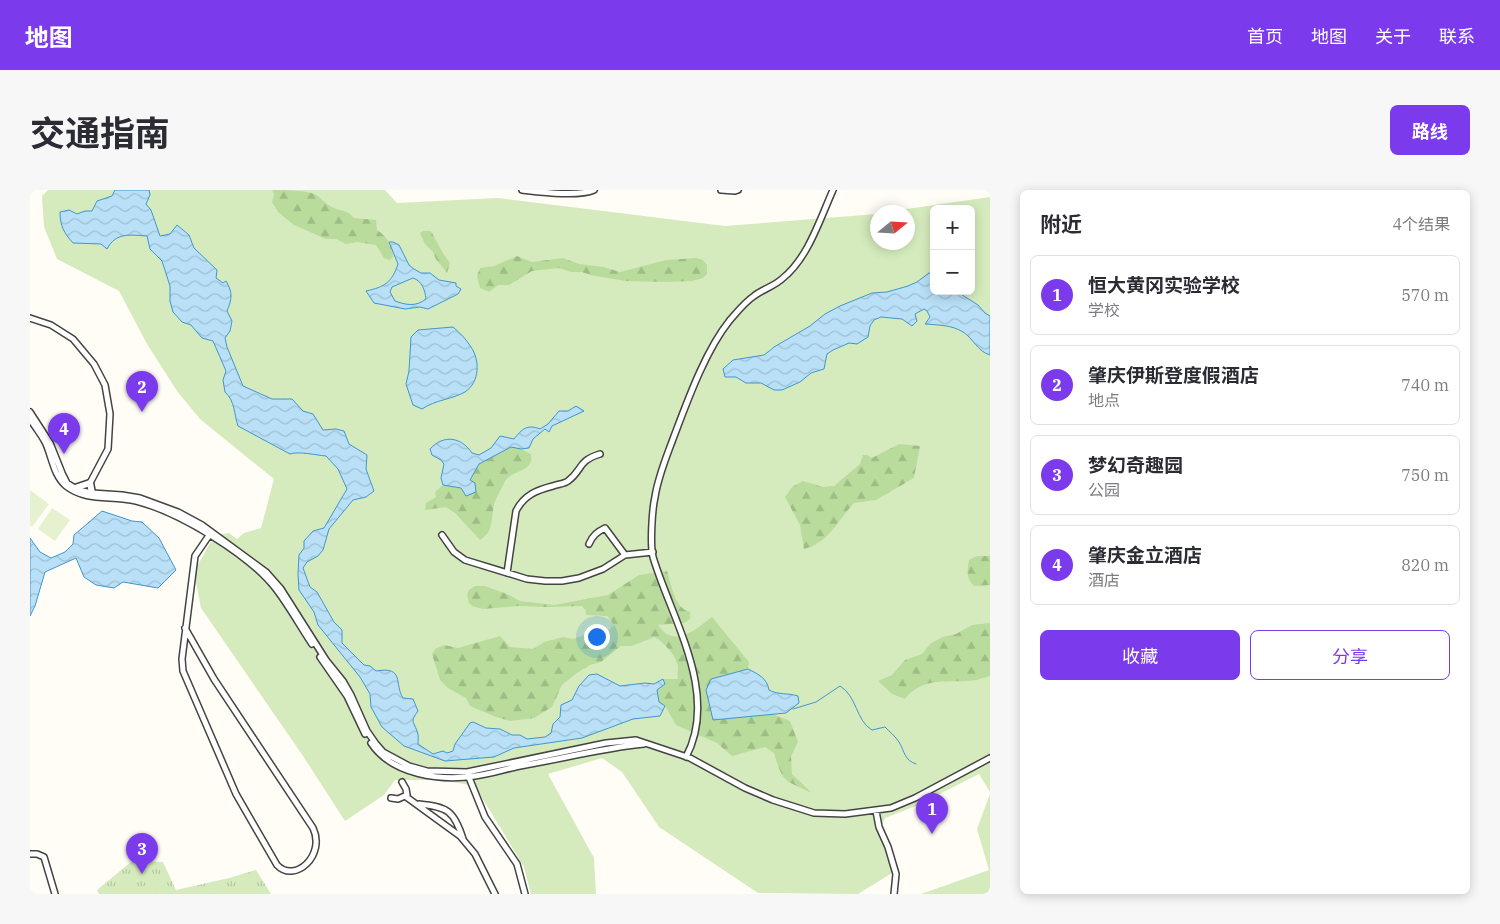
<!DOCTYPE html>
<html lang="zh">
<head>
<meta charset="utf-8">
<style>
	body { margin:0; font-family:"IBM Plex Serif","Noto Sans SC",serif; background:#f7f7f7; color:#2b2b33 }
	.controls { position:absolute; right:15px; top:15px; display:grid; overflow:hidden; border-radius:8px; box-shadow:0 2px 12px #0003 }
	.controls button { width:45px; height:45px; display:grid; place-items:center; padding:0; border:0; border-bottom:1px solid #e1e1e2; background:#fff; color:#2b2b33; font:25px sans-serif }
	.compass { position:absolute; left:840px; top:15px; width:45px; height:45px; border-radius:50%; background:#fff; box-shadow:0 2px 12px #0003; rotate:72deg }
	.you { position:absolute; left:566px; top:446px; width:18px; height:18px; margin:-12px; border:4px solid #fff; border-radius:50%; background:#1a73e8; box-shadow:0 0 0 8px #1a73e833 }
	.badge { display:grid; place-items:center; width:32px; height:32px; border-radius:50%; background:#7c3aed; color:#fff; font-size:16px; font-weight:700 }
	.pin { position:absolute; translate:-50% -41px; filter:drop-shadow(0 1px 2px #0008) }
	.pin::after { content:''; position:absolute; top:26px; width:18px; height:15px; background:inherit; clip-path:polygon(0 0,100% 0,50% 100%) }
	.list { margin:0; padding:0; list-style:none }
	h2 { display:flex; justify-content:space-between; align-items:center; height:65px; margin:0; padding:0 20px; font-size:21px }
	h2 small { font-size:16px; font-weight:400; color:#7c7c81 }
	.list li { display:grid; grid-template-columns:32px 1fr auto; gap:15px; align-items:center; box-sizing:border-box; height:80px; margin:0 10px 10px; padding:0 10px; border:1px solid #e1e1e2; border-radius:8px }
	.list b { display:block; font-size:19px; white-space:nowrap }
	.list p { margin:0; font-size:16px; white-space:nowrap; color:#7c7c81 }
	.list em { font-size:16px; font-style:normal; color:#7c7c81 }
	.actions { display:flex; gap:10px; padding:15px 20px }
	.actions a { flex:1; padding:11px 0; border:1px solid #7c3aed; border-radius:8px; text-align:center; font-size:18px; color:#7c3aed }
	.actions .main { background:#7c3aed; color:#fff }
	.map { position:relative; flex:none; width:960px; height:704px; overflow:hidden; border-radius:8px }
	header { display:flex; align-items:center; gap:30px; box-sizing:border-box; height:70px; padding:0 25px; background:#7c3aed; color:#fff }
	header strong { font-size:24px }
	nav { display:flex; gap:28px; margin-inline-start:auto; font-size:18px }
	.intro { display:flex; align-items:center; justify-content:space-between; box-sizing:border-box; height:120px; padding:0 30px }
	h1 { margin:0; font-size:35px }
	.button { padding:12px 22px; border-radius:8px; background:#7c3aed; color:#fff; font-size:18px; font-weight:700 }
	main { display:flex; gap:30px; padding:0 30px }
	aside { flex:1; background:#fff; border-radius:8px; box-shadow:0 2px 12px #0003 }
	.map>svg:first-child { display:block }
	.grass { fill:#d5ebbd; fill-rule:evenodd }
	.forest { fill:url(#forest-firs) }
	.park { fill:url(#park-tufts) }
	.pitch { fill:#e6f2cf }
	.water { fill:url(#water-waves); stroke:#3f96cf; fill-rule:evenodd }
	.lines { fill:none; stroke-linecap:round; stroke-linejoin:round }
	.stream { stroke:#3f96cf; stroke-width:1 }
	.minor-casing { stroke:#444; stroke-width:8 }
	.tertiary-casing { stroke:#444; stroke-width:9 }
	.minor { stroke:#fff; stroke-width:5 }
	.tertiary { stroke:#fff; stroke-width:6 }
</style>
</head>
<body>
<header>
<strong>地图</strong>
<nav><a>首页</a><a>地图</a><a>关于</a><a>联系</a></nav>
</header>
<div class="intro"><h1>交通指南</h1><a class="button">路线</a></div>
<main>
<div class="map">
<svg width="960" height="704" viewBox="0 0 960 704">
	<defs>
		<pattern id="forest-firs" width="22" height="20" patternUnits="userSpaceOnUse" patternTransform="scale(1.25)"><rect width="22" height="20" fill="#b9dc9c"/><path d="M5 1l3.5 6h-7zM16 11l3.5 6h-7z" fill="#9ebc85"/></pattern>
		<pattern id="park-tufts" width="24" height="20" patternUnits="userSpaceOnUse" patternTransform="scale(1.25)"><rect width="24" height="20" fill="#d5ebbd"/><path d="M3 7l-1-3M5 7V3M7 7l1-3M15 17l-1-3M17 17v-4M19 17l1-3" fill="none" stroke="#b6c8a1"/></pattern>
		<pattern id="water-waves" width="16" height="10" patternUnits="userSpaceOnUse" patternTransform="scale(1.25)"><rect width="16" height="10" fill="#b9e0f7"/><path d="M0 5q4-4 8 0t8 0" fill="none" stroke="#9ebfd3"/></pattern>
	</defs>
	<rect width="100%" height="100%" fill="#fffdf5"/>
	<path class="grass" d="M18 0H355L367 13 468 8 695 36 847 24 848 52H878V22H856L960 7V602L949 584 888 615 855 628 852 636 858 649 867 680 828 704 728 703 629 637 592 582 572 568 518 584 564 668 566 704H501L494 677 445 596 412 590H365L354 605 315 631 273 566 171 418 164 382 180 353 192 344 199 343 207 349 214 343 231 338 244 289 170 229 147 201 117 154 89 101 27 69 14 37 12 6ZM904 19H941V101H904Z
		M960 604V704H891L959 680 947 639Z"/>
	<path class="forest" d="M242 0C256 0 273 0 285 4 292 8 296 15 304 18 312 22 317 19 324 28L346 30 347 40C357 47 363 55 363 67L359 70 354 68 346 55 327 52 316 54 306 49H296L264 35 248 22 242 12 244 4Z
		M393 41H401C407 52 412 63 420 73L417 83 406 69 403 62 395 54 390 43Z
		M487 66 502 72 533 68 549 74 574 77 590 82 636 70 666 68 673 70 677 75V84L673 88 662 91 637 92 596 91 560 85 552 82H541L529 78 502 81 479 95H468L459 102 450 98 447 86 450 78 464 76Z
		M869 254 890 256 884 288 846 310 824 313C808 330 799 353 774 359L770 335 755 307 762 297 773 291 793 297 804 296 830 274 833 265H837L842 268Z
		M481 257 491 259 501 264C504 284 481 279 474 293 471 300 466 308 464 315 461 329 464 341 450 350L425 323 416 317 395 320 396 313 406 307 405 302 413 295 431 298 440 290 449 274Z
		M947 366H960V395L944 396C936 388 937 381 939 370Z
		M637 381C642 395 644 418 660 422V429L654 433 628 435C644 459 665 440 682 427L719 472 718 479 681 489 683 530 743 524 760 531 768 552 761 566 762 584 782 603C754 590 753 593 744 563L735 557 702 566 687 553 646 535 635 516 629 512 627 500 635 494 633 489H648C647 484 648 481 648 476 646 465 634 453 625 447L601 456H591L571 472 560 475 547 483 532 495 522 517 504 528 480 531 466 527 440 516 436 508 418 498 410 490 402 464 405 459 414 455 428 458 470 446 480 457 503 459 514 452 533 447 543 449 560 443H576L584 435 577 426 556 425V421L552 416 516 417 489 416 453 419 442 416 439 413 437 405 439 400 445 396H455L477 404 490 411 524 415 578 405 609 385Z
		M960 433V486C952 488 945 491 937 491 913 492 892 488 875 509L862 504 848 491 862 485 875 470 892 464 901 453 913 447 926 444 942 435Z"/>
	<path class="park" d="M102 671 133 672 146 700 199 688 226 680 241 704H69L67 700Z"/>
	<path class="pitch" d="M0 300 19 314 2 337 0 335Z
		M22 318 40 330 25 351 8 339Z"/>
	<path class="water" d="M85 0H119L120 5 116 14 121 20 130 46 140 44 147 35 159 45 164 58 187 80 186 88 193 93 196 91C203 103 202 109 197 121L202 131 200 141 195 148 197 157 213 196 242 209H262L273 221 283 224 293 240 306 239 314 241 319 254 337 265 336 279 344 301 336 307 323 310 299 339 293 360 288 366 277 372 273 378 280 397 287 402 304 432 312 440V453L334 475 340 476 346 481C375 476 364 494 373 508L383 509 388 521C380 532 383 530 387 541 389 545 388 550 388 554L403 564 413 561 417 563 423 561 425 554 440 533 443 532 456 538 470 539 482 545H490L497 549 515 547 521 543 523 534 530 527 531 515 542 510 549 496 559 485 567 484 590 496 615 493 624 494 633 489 635 494 627 500 629 512 635 516 630 526 603 529 552 548 484 558 464 567 415 571 374 556 352 537 341 517 340 504 330 487 288 435 284 422 269 400 268 384 269 365 274 358V351L283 341 294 338 317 299 308 279 296 266C285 265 269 261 260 264L208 236C204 224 205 211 195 202L193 190 196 181 183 151 172 148 161 135 152 132 143 122 140 111V96L132 71 120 59 117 46C100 45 86 42 77 59L71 54 43 53C34 43 30 36 30 22L39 20 47 24 55 21H62L67 11 82 6Z
		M359 52H363L369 55 379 75 384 79 391 83H400L409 90 426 93V96L431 99 428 104 398 119 390 117 375 119 344 113 336 101C355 97 362 92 368 74ZM383 88C392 91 395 100 396 109 386 117 376 115 365 111L360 102 362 97Z
		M904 81V101H926L948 115 955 123 960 126V165C947 161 944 149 933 142 922 135 908 135 895 134L900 127 897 121 894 119 885 124 887 131 882 136 872 129 851 127 844 130 840 136 838 147 827 154 819 153 803 160 797 164 794 179 781 183 770 192 752 200H744L731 193H716L706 187H695L693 179 703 170 734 165 738 162 744 157 780 136 795 124 810 116 842 103 857 102 878 96 887 92 899 83Z
		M423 137C430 143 436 149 441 157 450 170 450 192 435 202 423 209 405 210 392 219L383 215 376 194 379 181 381 147 388 140Z
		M546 216 554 221 522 236 519 242 515 239 503 249 499 258 491 259 481 257 449 274 440 290 445 293 446 302 436 306 431 298 413 295 411 288 414 274 411 270 402 265 400 259C414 244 431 247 442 263L449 265 461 258 470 246 484 249C492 239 497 234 510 239L518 234 529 221H538Z
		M72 321 102 331 112 332 129 348 146 380 128 398 93 392 84 398 66 395 54 387 46 368 15 382 5 416 0 426V348L10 362 21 368 35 362 43 354 44 345Z
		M718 479C728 484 737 488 739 500 748 505 759 503 768 506L769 513 756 523 683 530 676 500 681 489Z"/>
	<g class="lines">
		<path class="stream" d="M763 519 786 512 810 496C827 506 826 531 842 540L855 537C859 541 866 547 869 552 875 562 874 570 886 574"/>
		<g class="minor-casing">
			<path id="minor" d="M492 0C510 2 548 7 564 0
				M691 0 705 1 708 0
				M0 128 21 135 43 149 64 174 75 195 80 224 78 259 60 293
				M0 222 20 253 32 283 37 293 48 300 62 303 92 305 110 308 148 322 172 335 236 382 251 399 296 470 313 491 321 505 337 541 346 554 353 562 379 576 397 581 437 582 576 553 606 550 660 568 715 598 743 610 784 623 815 624 861 618 885 608 960 568
				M0 229C5 237 11 244 15 252 22 266 23 285 36 296 56 312 82 305 106 311 149 322 219 364 246 399 259 416 270 436 282 454
				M412 345 424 362 435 370 497 389 515 391H532L549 388 573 379 595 365 623 362
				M559 354C563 345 567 342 575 338L595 365
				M477 383 486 321C494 305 507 300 523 296 528 294 534 294 538 291 553 280 547 271 570 264
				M155 438 184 489 283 638C296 665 265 694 247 675L206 604 153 481 152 469 165 366 180 344
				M290 467 317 506 335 544
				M341 553C362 585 410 591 445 586 461 584 475 579 490 576 531 569 572 558 614 554
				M656 567C690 503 641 428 623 367 620 355 622 320 625 307 628 287 636 268 643 249 657 212 675 161 700 130 707 122 715 112 724 106 733 99 745 96 753 88 778 68 790 29 803 0
				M438 585 455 627 487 674 495 704
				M375 606 430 646 445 664 465 704
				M361 608 368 609 377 605 376 599 372 592
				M389 614C417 617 424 620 433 649
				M846 621 849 637 858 657 866 684 864 704
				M0 664H7L14 667 25 704"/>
		</g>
		<g class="tertiary-casing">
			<path id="tertiary" d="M45 298 60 293 62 303"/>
		</g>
		<use href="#minor" class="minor"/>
		<use href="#tertiary" class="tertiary"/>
	</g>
</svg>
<div class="controls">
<button>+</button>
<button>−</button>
</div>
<svg class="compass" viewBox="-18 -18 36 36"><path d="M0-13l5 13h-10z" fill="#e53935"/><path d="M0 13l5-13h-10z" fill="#7c7c81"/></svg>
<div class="you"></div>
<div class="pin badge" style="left:902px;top:644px">1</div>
<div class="pin badge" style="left:112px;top:222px">2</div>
<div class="pin badge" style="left:112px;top:684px">3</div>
<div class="pin badge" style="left:34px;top:264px">4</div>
</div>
<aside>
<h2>附近<small>4个结果</small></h2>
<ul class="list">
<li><span class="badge">1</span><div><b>恒大黄冈实验学校</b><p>学校</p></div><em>570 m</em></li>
<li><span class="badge">2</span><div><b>肇庆伊斯登度假酒店</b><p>地点</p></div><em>740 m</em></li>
<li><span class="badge">3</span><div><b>梦幻奇趣园</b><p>公园</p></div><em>750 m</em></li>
<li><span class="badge">4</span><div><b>肇庆金立酒店</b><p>酒店</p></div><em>820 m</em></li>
</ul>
<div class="actions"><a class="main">收藏</a><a>分享</a></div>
</aside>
</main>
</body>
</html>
